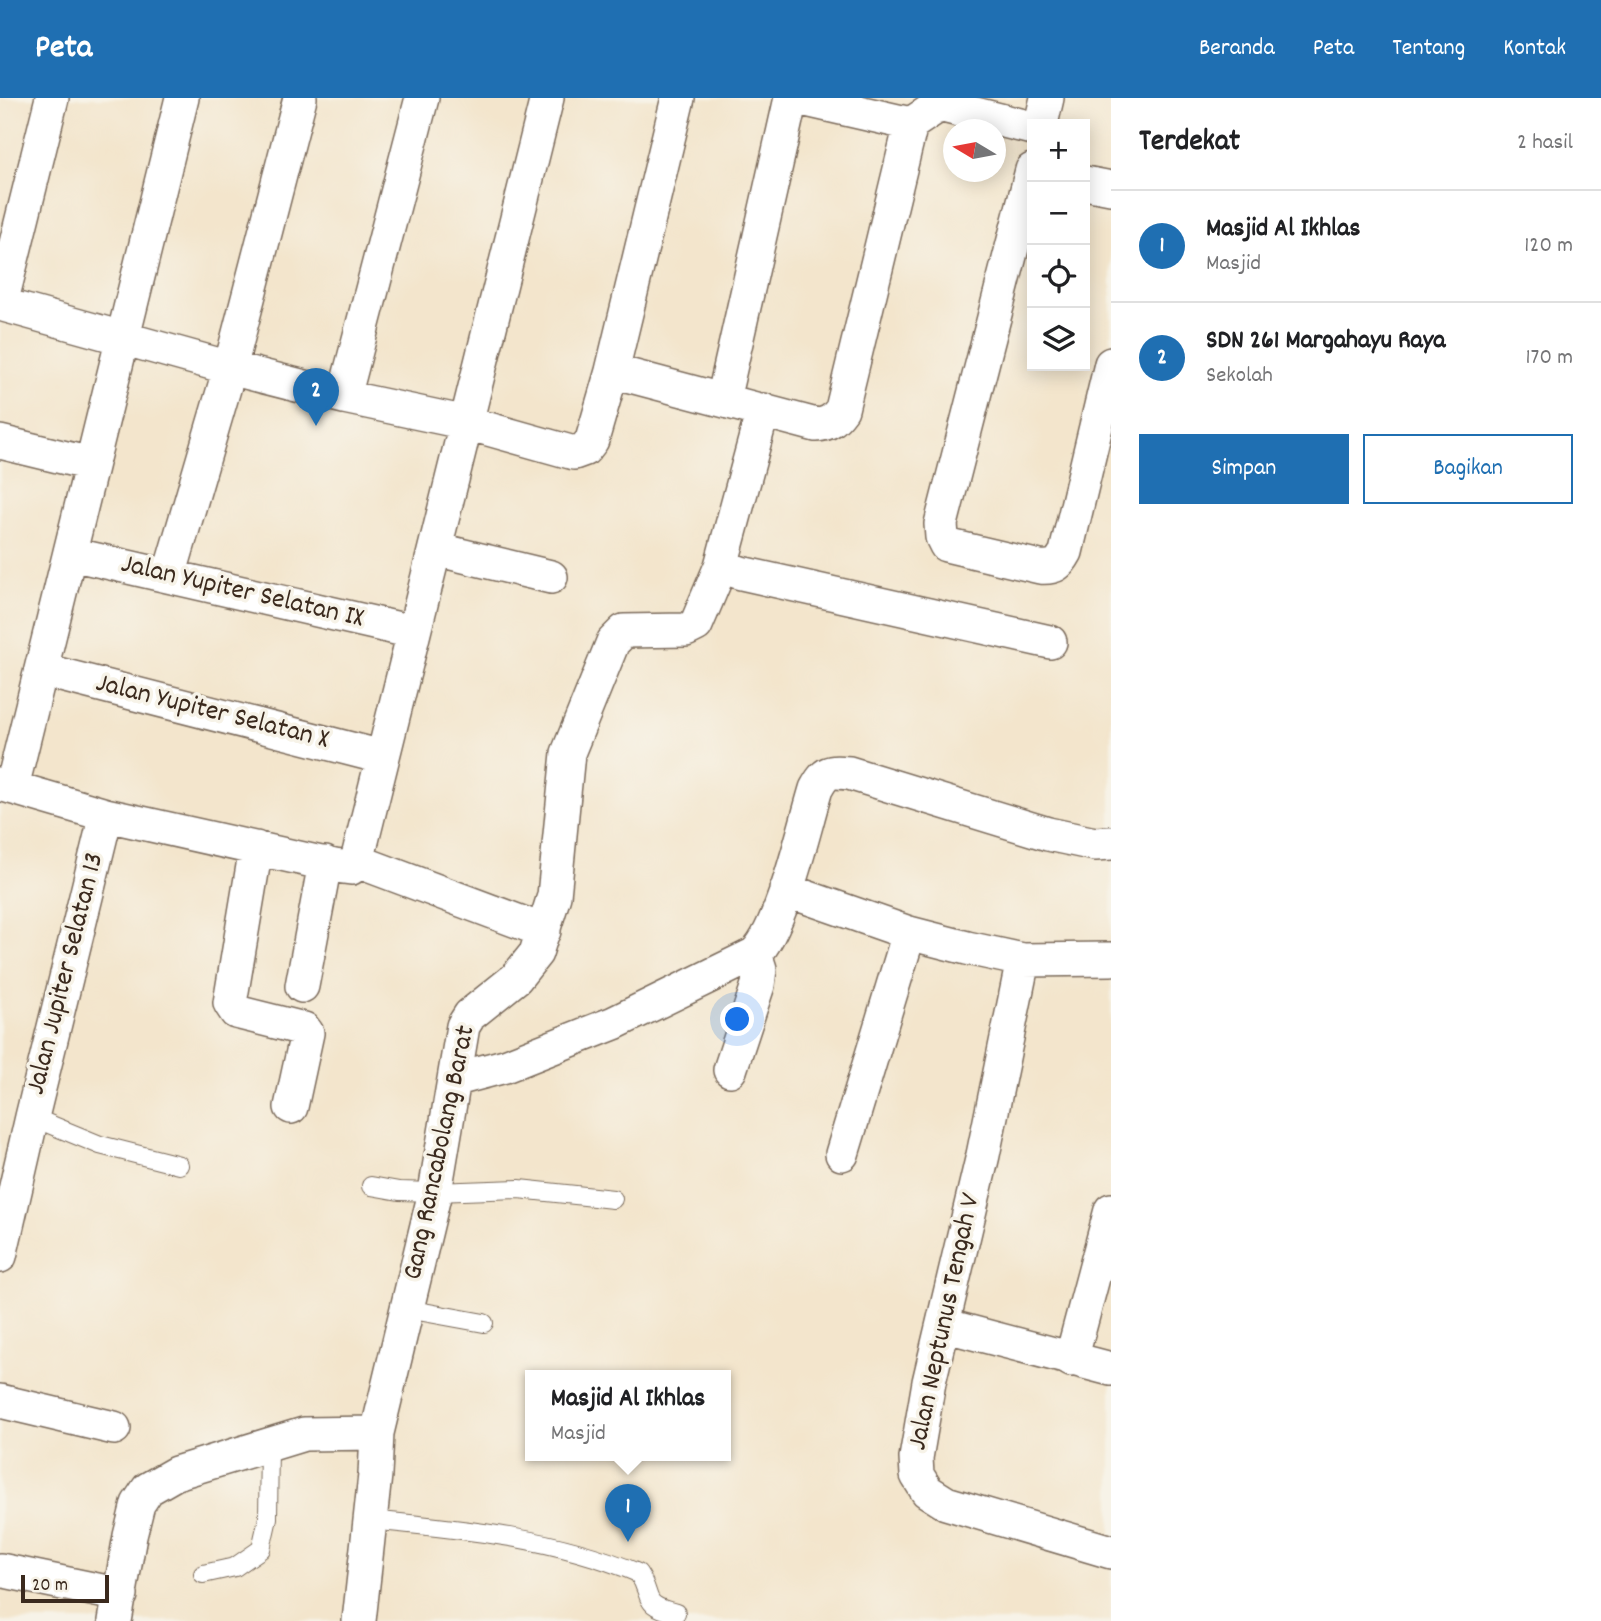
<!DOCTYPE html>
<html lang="id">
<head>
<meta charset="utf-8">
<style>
	body { margin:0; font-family:Dekko,sans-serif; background:#f6f6f6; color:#202124 }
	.controls { position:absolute; right:21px; top:21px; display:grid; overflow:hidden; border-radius:0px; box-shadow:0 4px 18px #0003 }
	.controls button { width:63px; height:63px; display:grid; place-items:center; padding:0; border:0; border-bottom:2px solid #e0e0e0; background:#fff; color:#202124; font:35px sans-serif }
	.compass { position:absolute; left:943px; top:21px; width:63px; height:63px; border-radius:50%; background:#fff; box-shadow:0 4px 18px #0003; rotate:280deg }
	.scale { position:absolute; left:21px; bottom:18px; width:88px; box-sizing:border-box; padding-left:7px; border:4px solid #3b2a1e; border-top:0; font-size:19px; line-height:24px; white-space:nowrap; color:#3b2a1e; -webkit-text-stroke:5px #f7f3e8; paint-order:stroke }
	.you { position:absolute; left:738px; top:922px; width:24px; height:24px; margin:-18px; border:5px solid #fff; border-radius:50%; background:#1a73e8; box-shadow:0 0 0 10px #1a73e833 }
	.badge { display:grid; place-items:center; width:46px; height:46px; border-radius:50%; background:#1f6fb2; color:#fff; font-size:23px; font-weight:700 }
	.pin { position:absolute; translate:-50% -58px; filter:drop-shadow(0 2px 4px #0008) }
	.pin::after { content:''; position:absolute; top:37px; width:24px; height:21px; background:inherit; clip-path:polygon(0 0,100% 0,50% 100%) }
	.popup { position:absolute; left:525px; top:1272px; width:206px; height:91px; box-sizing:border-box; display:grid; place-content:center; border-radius:0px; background:#fff; filter:drop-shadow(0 2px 5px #0005); font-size:23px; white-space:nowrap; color:#757577 }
	.popup b { font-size:26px; color:#202124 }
	.popup::after { content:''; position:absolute; left:50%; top:100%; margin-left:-14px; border:14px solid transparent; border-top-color:#fff }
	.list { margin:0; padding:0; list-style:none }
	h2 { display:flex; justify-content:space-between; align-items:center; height:91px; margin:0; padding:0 28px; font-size:30px }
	h2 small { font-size:23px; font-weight:400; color:#757577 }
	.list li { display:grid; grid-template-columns:46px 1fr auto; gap:21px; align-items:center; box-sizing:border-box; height:112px; padding:0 28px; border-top:2px solid #e0e0e0 }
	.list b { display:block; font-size:26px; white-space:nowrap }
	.list p { margin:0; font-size:23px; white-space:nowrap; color:#757577 }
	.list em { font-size:23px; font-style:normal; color:#757577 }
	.actions { display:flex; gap:14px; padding:21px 28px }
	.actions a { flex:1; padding:16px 0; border:2px solid #1f6fb2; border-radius:0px; text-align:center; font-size:24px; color:#1f6fb2 }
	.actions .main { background:#1f6fb2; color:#fff }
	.icon { flex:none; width:38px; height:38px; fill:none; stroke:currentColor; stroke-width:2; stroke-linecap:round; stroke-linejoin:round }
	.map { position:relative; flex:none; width:1111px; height:1523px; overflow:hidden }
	header { display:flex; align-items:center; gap:42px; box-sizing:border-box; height:98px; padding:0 35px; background:#1f6fb2; color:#fff }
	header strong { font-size:33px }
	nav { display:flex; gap:38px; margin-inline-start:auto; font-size:24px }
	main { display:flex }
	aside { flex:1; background:#fff }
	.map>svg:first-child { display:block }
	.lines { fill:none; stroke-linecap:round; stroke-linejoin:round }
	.service-casing { stroke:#7b6b5b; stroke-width:20 }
	.minor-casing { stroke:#7b6b5b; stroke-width:36 }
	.service { stroke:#fff; stroke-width:18 }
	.minor { stroke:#fff; stroke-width:33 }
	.labels { text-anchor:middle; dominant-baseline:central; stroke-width:7; stroke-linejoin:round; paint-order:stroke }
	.street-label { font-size:28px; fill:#3b2a1e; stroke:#f7f3e8 }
</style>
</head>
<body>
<header>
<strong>Peta</strong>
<nav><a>Beranda</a><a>Peta</a><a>Tentang</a><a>Kontak</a></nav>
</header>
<main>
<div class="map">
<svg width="1111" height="1523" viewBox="0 0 1111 1523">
	<rect width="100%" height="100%" fill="#f7f3e8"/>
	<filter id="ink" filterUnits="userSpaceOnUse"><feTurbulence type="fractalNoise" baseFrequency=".0143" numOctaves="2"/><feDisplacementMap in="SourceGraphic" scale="14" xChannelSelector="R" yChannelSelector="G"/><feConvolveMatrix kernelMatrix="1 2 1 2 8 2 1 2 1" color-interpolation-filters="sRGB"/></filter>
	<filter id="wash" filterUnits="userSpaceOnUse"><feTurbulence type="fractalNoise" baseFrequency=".00686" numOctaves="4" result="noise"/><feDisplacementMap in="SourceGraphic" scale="28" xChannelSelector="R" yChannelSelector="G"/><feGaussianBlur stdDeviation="1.57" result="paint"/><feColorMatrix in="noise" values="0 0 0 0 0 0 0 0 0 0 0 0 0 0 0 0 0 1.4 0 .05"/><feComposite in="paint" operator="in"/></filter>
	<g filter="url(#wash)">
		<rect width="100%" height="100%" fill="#f3e5cc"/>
	</g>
	<g filter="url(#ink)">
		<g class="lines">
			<g class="service-casing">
				<path id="service" d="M32 1019 100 1047 179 1067
					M371 1088 399 1093 435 1094 519 1091 613 1101
					M407 1211 484 1225
					M370 1422C461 1431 553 1439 638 1475 655 1500 639 1506 676 1515
					M203 1476 235 1469 261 1451 268 1420 269 1347"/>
			</g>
			<g class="minor-casing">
				<path id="minor" d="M797 0 911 26
					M1041 26 1047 0
					M1032 72 941 426 942 439 946 447 1040 469C1055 470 1059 467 1066 454L1111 266
					M1085 85 1111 90
					M0 206 230 270 344 299 467 325 574 355 585 351 592 342 612 273 816 327C829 326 834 322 842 311L911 26 935 10 943 8 1032 30
					M1 206 52 0
					M612 273 678 0
					M344 299 422 0
					M723 302 791 0
					M763 312 721 468 741 475 1050 544
					M0 344 91 366
					M435 451 551 479
					M71 456 413 534
					M169 478 230 270 300 0
					M42 572 382 659
					M0 686 106 717 335 768 351 770 357 763 547 0
					M12 689 182 0
					M256 750 230 905 236 914 304 931 307 935 291 1009
					M357 763 544 833
					M786 792 909 835 967 850 1023 862 1111 861
					M1023 862 983 1057 929 1284 916 1360 917 1377 927 1393 946 1405 1111 1454
					M302 888 325 765
					M730 972 758 887 760 871 755 856
					M456 981 505 968 614 925 755 856C782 830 804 730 816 691 826 673 829 673 849 675L1048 736 1095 746 1111 745
					M842 1056 909 835
					M0 1158 32 1019 106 717
					M943 1227 1111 1271
					M1071 1262 1111 1112
					M0 1303 114 1330
					M0 1472 121 1497
					M115 1523 130 1438 138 1406 148 1391 176 1375 304 1336 377 1335
					M359 1523 375 1377 377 1335 435 1094 463 928 470 917 516 880 536 855 554 798 568 655 613 544 624 533 686 532 696 527 721 468"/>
			</g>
			<use href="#service" class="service"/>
			<use href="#minor" class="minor"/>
		</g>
	</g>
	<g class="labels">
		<g class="street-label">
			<text transform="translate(242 495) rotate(13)">Jalan Yupiter Selatan IX</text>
			<text transform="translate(212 615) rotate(14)">Jalan Yupiter Selatan X</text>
			<text transform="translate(67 876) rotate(-76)">Jalan Jupiter Selatan 13</text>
			<text transform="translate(441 1055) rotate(-78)">Gang Rancabolang Barat</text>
			<text transform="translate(946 1224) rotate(-78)">Jalan Neptunus Tengah V</text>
		</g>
	</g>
</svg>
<div class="controls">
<button>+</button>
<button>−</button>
<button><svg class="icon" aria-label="locate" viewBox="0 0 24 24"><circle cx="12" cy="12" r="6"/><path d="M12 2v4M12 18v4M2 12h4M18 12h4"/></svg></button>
<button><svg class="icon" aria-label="layers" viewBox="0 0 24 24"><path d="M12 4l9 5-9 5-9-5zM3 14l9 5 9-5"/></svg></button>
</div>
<svg class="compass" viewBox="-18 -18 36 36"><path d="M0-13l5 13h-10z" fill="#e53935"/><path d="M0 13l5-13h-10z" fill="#757577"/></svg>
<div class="scale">20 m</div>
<div class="you"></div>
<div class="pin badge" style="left:628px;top:1444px">1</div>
<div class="popup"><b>Masjid Al Ikhlas</b>Masjid</div>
<div class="pin badge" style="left:316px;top:328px">2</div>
</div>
<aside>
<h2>Terdekat<small>2 hasil</small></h2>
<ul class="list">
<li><span class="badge">1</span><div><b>Masjid Al Ikhlas</b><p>Masjid</p></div><em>120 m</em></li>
<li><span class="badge">2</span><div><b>SDN 261 Margahayu Raya</b><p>Sekolah</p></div><em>170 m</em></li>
</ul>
<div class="actions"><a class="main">Simpan</a><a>Bagikan</a></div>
</aside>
</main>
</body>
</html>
